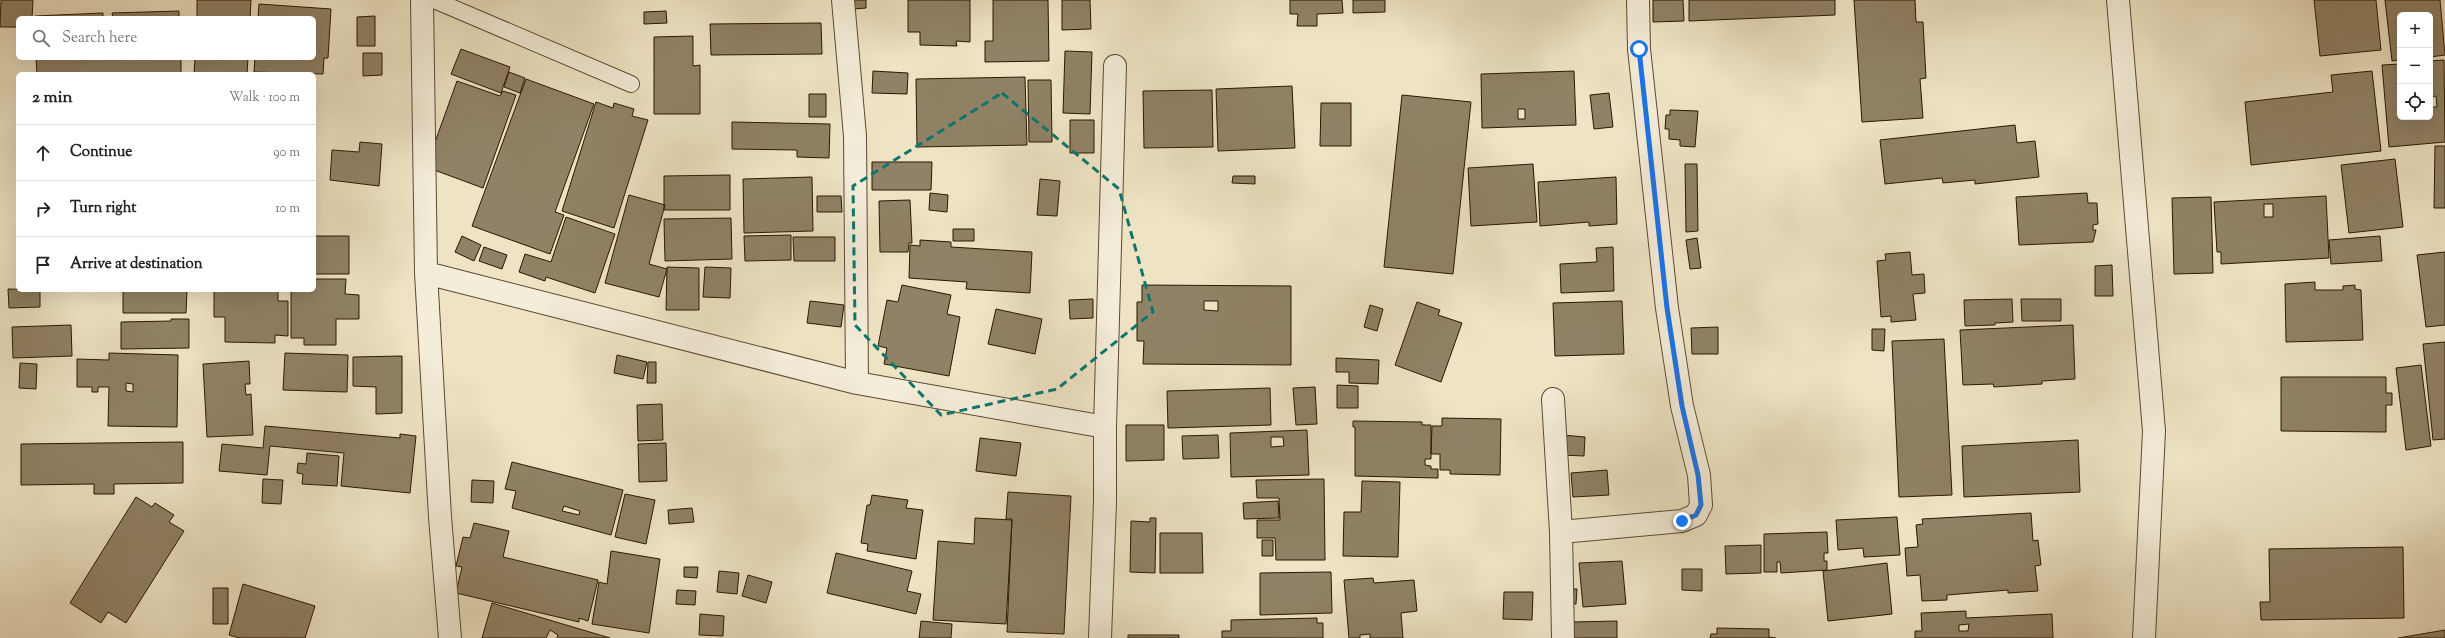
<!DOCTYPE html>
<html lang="en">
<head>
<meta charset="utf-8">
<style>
	body { margin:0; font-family:"Sorts Mill Goudy",serif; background:#f6f6f6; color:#222 }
	.controls { position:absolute; right:12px; top:12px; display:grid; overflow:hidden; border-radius:6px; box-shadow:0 4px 16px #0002 }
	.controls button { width:36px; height:36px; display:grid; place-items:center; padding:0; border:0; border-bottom:1px solid #e0e0e0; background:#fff; color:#222; font:20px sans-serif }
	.stop { position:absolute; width:12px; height:12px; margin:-9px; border:3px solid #1a73e8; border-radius:50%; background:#fff }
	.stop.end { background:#1a73e8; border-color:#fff; box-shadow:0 1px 4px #0008 }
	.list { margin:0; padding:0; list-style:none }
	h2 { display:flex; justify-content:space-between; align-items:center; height:52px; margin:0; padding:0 16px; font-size:17px }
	h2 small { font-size:13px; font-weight:400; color:#767676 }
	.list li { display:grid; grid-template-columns:26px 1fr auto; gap:12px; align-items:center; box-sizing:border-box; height:56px; padding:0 16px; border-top:1px solid #e0e0e0 }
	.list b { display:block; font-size:15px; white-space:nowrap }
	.list em { font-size:13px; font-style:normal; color:#767676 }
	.icon { flex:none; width:22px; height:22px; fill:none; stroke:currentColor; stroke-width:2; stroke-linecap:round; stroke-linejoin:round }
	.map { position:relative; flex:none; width:2445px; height:638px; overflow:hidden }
	.search { position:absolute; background:#fff; box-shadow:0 4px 16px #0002; left:16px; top:16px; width:300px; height:44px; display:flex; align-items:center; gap:10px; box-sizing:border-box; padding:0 14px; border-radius:6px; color:#767676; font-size:15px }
	.panel { position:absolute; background:#fff; box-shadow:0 4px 16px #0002; left:16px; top:72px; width:300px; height:220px; border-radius:6px }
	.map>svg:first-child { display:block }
	.building { fill:#908266; stroke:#2a1700; fill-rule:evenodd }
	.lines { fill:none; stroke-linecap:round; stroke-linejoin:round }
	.service-casing { stroke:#5b4a31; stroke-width:18 }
	.minor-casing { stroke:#5b4a31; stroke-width:24 }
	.service { stroke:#f4edd9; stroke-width:16 }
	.minor { stroke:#f4edd9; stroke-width:22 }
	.route { stroke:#1a73e8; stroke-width:5 }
	.marked { fill:none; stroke:#0f766e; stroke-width:3; stroke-dasharray:8 5; stroke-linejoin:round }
</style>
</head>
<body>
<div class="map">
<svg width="2445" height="638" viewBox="0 0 2445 638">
	<rect width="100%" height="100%" fill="#eee4c4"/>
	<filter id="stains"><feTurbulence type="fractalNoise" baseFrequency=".005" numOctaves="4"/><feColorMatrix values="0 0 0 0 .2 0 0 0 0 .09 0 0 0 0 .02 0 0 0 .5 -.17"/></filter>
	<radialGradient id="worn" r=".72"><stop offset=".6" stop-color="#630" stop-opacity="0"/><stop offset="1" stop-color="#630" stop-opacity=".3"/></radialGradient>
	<path class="building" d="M1 0H33L32 18H18V27H0Z
		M197 0H251L250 18H197Z
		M854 0H866V8L854 9Z
		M908 0H970V42L956 41 957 46 920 45V32H908Z
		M993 0H1048L1049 61 985 62V41H993Z
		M1062 0H1090L1091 29 1062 30Z
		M1290 0H1342L1343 13 1317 14V26H1297L1298 14H1290Z
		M1353 0H1385V12L1353 13Z
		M1653 0H1683L1684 21 1653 22Z
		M1689 0H1835V15L1689 21Z
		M1854 0H1915L1916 22H1923L1926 78 1920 79 1923 118 1862 122Z
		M2314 0H2376L2381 50 2320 56Z
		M2385 0H2440L2445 55 2430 57V15H2400V60L2392 61Z
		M259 4 331 9 328 58H324L323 74 254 72 255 58H314V18H258Z
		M179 11V18H113L112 13Z
		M666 11 667 23 644 24V12Z
		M103 13V18H35V16Z
		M375 16V46H357V17Z
		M821 23 822 54 711 55 710 24Z
		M693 36V66L700 65V114H654V37Z
		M461 49 510 67 501 93 451 74Z
		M1065 51 1092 52 1090 114 1063 113Z
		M363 53H382V75L363 76Z
		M36 58H181V74H37Z
		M195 58H248L247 74H194Z
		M2444 60 2445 142 2389 147 2382 65 2400 64V117H2430V107H2437L2436 96 2430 97V61Z
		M873 71 908 73 907 94 872 93Z
		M1574 71 1576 125 1482 128 1481 74ZM1518 109H1525V119H1518Z
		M2372 71 2381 151 2251 165 2245 102 2333 92 2331 75Z
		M509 72 525 78 520 93 504 87Z
		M1025 77 1027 145 917 147 916 79Z
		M526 79 594 104 555 212 564 215 550 254 472 226Z
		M1028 80H1051L1052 142H1029Z
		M457 81 500 96 503 91 516 95 483 188 426 167Z
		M1292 86 1295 148 1218 151 1216 89Z
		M1212 90 1213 147 1144 148 1143 91Z
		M1609 93 1613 127 1594 129 1590 95Z
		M809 94H826V117H809Z
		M1402 95 1471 102 1453 274 1384 267Z
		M596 102 613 108 614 103 634 109 632 116 648 120 614 228 562 211Z
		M1321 103H1351V146H1320Z
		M1670 110 1698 111 1695 147 1680 146V140L1669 139V129H1665L1666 115H1670Z
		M1070 120H1094V153H1070Z
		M732 122 830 124 829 158 797 157V150L732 149Z
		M2015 125 2017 143 2035 141 2039 177 1975 184V180L1943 183 1942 178 1885 184 1880 140Z
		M360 142 382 144 379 186 330 180 332 150 359 152Z
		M2435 146H2445V208H2434Z
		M2395 159 2403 227 2349 233 2341 165Z
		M872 162H932L931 190H872Z
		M1533 164 1537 222 1471 226 1468 168Z
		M1685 164H1697L1698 231 1686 232Z
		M730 175V210H664V176Z
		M1233 176H1255V184L1232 183Z
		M812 177 813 231 744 233 743 179Z
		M1616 177 1617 224 1589 226V222L1540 226 1538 182Z
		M1040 179 1060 181 1057 216 1037 215Z
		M930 193 948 195 947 212 929 210Z
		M2087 193 2088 203H2097L2098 224 2093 225V230H2096L2093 242 2019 245 2016 197Z
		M629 195 665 205 649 264 667 269 659 297 605 283Z
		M817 196H841L842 212H817Z
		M2326 196 2329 258 2221 264V252H2217L2214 202ZM2264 204H2273V217H2264Z
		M2211 197 2213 273 2174 274 2172 198Z
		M910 200 912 243H909L908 252H880L879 201Z
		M566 217 615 234 595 293 546 277 545 281 519 272 525 254 551 262Z
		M731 218 732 259 665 261 664 219Z
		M953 229H974V241H953Z
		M791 235V260L745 261 744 236Z
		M314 236H349V274H314Z
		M462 236 481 245 474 261 455 252Z
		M2380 236 2382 261 2331 264 2329 240Z
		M793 237H835V261H794Z
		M1697 238 1701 268 1690 269 1686 240Z
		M920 240 951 242V247L1032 252 1030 293 966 289 967 282 909 278 910 245 920 246Z
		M484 247 507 255 502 269 479 261Z
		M1613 247 1614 291 1561 293 1560 264 1597 262 1596 248Z
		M1910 252 1912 275 1924 274 1925 293 1913 294 1916 320 1891 322V316L1881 317 1877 261 1886 260 1885 254Z
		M2445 252V325L2426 327 2417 255Z
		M2112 265 2113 296H2095V266Z
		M667 267 699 268V310H666Z
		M705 267 731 268 730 298 703 297Z
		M314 279H346L345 294 359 295V319H336V345H304V338H291V290H314Z
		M2315 282V290H2343V286L2355 285V289L2361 290 2363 340 2286 342 2285 284Z
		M902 285 951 295 947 314 960 317 949 376 884 364 887 348 878 346 887 300 898 302Z
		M1142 285 1291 286V365L1143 364 1144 341H1137V302H1142ZM1204 301H1218V311L1204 310Z
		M8 289 40 290V307L9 308Z
		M123 290H187L186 313H123Z
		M214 290H278V301H288V336L275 335V343L225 342V317H214Z
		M1093 299V318L1070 319 1069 300Z
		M2012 299 2013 322 1995 323V325L1965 326 1964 300Z
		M2021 299H2061V321H2022Z
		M810 301 844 305 841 327 807 323Z
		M1622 301 1624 354 1555 356 1553 303Z
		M1417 302 1440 310 1438 315 1462 323 1441 382 1395 365Z
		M1370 305 1383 309 1377 331 1364 327Z
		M996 309 1042 319 1035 354 988 344Z
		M171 319H189V348L121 349V322L171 321Z
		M71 325 72 356 13 358 12 327Z
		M2073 325 2075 379 2042 381V384L1994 387 1993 384 1963 385 1960 330Z
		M1718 327V354H1692L1691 328Z
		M1872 329H1885L1884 351 1872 350Z
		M1944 339 1952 495 1899 497 1892 341Z
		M2445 342V439L2433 440 2423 344Z
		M109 353 178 355 177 427 108 426 109 387H98V392H92V387H77V359L109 360ZM126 383 133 384V392L126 391Z
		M285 353 348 355 347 392 283 390Z
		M617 355 647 362 643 379 614 373Z
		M402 356V413L376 414V387L353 386V357Z
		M1336 358 1379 360 1378 384 1349 383V372H1336Z
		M249 361 250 384H245L246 395 251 394 253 435 207 437 203 364Z
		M648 362H656V383H647Z
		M20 363 37 364 36 389 19 388Z
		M2421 365 2431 446 2406 450 2396 368Z
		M2281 377H2386V393H2392V405H2386V432L2281 431Z
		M1337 385 1358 386V408H1337Z
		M1315 387 1317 424 1296 425 1293 388Z
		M1270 388 1271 425 1168 428 1167 391Z
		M662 404 663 440 638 441 637 405Z
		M1442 418 1501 419 1500 475 1450 474V470H1440V454H1431L1432 426H1442Z
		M1353 421 1422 422V425H1431V459H1425V465L1431 466V469H1438V478L1355 476V427H1353Z
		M1126 425H1164V460L1126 461Z
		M265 426 400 438V434L416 436 410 493 341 486 344 453 270 446 267 475 219 471 222 444 263 448Z
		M1307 430 1309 475 1231 477 1230 433ZM1271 437H1283L1284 446 1271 447Z
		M1218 435 1219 458 1183 459 1182 436Z
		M1562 435 1585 437 1584 456 1561 455Z
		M980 438 1021 443 1016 476 976 471Z
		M2078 440 2080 492 1964 497 1962 446Z
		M183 442V483L114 484V494H94V484L21 485V444Z
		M666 443 667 481 639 482 638 444Z
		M307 453 339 456 337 486 302 484 303 474 297 473 298 463 306 464Z
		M512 462 623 490 611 535 512 508 516 491 505 489ZM564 506 580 511 579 515 562 511Z
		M1607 470 1609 495 1573 497 1571 473Z
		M263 479 283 480 281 504 262 503Z
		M1324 479 1325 560H1276L1275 538H1257V520H1280L1279 498H1257L1256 480Z
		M472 480 494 481 493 503 471 502Z
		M1362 481 1400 482 1398 557 1343 556 1344 512H1361Z
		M1008 492 1071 496 1064 634 1007 632 1012 519H1006Z
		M625 494 655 500 646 544 615 537Z
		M872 495 908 500 906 508 923 510 916 559 867 551 868 544 861 543 867 505H870Z
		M136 497 152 507 155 503 174 515 169 522 184 531 126 623 108 612 101 623 70 603Z
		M1278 501 1279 518 1244 519 1243 503Z
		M692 508 694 522 669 524 668 510Z
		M2031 513 2033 541 2038 540 2041 565 2035 566 2038 591 2008 593V590L1947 595V600L1922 601 1920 575 1907 576 1905 548 1918 547 1916 525 1923 524 1922 519Z
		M1897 517 1900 555 1864 557 1863 548 1838 550 1836 520Z
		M975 518 1012 520 1006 624 933 620 938 541 974 544Z
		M1150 518H1156L1155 573 1130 572 1131 521 1150 522Z
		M474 523 509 531 503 557 598 580 588 621 579 618V622L456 593 462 567 456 566 463 537 470 538Z
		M1827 532 1828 553H1824V561H1827V570L1781 573 1780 562H1777V572H1764V534Z
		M1160 533H1202L1203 573H1160Z
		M1262 540H1273V556H1262Z
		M1761 545V573L1726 574 1725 546Z
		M2403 547 2404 618 2261 620 2260 602H2270L2269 549Z
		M611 551 660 559 649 633 592 624 599 582 607 584Z
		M836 553 912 571 907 591 921 594 916 614 827 593Z
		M1622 561 1626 604 1583 607 1579 563Z
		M1887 563 1892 614 1828 621 1823 571Z
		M684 567H698L697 578 684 577Z
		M1682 569H1702V591L1682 590Z
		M719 571 739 573 737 594 717 592Z
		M1331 572 1332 613 1260 615V573Z
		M748 575 772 582 766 603 742 596Z
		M1373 578 1374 583 1414 580 1417 611 1401 613 1403 638H1370V634L1360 635V638H1349L1344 580Z
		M243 584 315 606 305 638H240L229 635Z
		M213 588H228V624H213Z
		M1568 589H1577L1576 604H1567Z
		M677 590 696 591 695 605 676 604Z
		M1504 592H1533L1532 620 1503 619Z
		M492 603 610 638H557L558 635 550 630 546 638H482Z
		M1966 611V618L2052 614 2053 638H1915V631H1922L1921 613ZM1969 624 1968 631H1959V625Z
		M700 614 724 616 723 636 699 635Z
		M1317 618V623H1323V638H1222V631H1231V620Z
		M921 621 952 624 951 638H919Z
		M1617 621V638H1573V622Z
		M1717 628 1769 629V637L1776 638H1710L1711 634H1717Z
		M2445 630V638H2398Z
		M1128 635H1179V638H1128Z"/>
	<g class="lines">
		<g class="service-casing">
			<path id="service" d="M434 0 631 84"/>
		</g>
		<g class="minor-casing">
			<path id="minor" d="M422 0 426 273 440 517 450 638
				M843 0 855 136 857 383
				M2118 0 2154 431 2144 638
				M426 273 857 383 1105 427V502L1100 638
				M1553 399 1561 532 1563 638
				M1105 427 1115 66
				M1561 532 1682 521 1696 515 1701 505 1699 475 1682 406 1667 308 1639 49 1638 0"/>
		</g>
		<use href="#service" class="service"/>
		<use href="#minor" class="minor"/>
	</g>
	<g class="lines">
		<path class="route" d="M1639 49 1667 308 1682 406 1698 475 1701 505 1696 515 1682 521"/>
	</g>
	<path class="marked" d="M1002 93 1119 189 1153 312 1057 389 941 415 855 325 853 186Z"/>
	<rect width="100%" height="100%" filter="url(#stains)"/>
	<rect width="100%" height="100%" fill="url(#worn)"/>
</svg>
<div class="controls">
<button>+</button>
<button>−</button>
<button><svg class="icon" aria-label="locate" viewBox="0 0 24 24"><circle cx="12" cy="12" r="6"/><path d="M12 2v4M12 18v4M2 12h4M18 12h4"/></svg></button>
</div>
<div class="stop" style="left:1639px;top:49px"></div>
<div class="stop end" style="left:1682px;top:521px"></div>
<div class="search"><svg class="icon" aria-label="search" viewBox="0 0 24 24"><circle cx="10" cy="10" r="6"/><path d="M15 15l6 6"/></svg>Search here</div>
<section class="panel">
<h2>2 min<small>Walk · 100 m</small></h2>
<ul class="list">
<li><svg class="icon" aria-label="ahead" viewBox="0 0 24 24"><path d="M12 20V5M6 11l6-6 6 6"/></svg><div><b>Continue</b></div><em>90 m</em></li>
<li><svg class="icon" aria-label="right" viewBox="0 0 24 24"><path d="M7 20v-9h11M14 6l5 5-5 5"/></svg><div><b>Turn right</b></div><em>10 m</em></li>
<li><svg class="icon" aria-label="arrive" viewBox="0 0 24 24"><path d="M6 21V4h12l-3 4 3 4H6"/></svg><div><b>Arrive at destination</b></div></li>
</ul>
</section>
</div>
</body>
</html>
